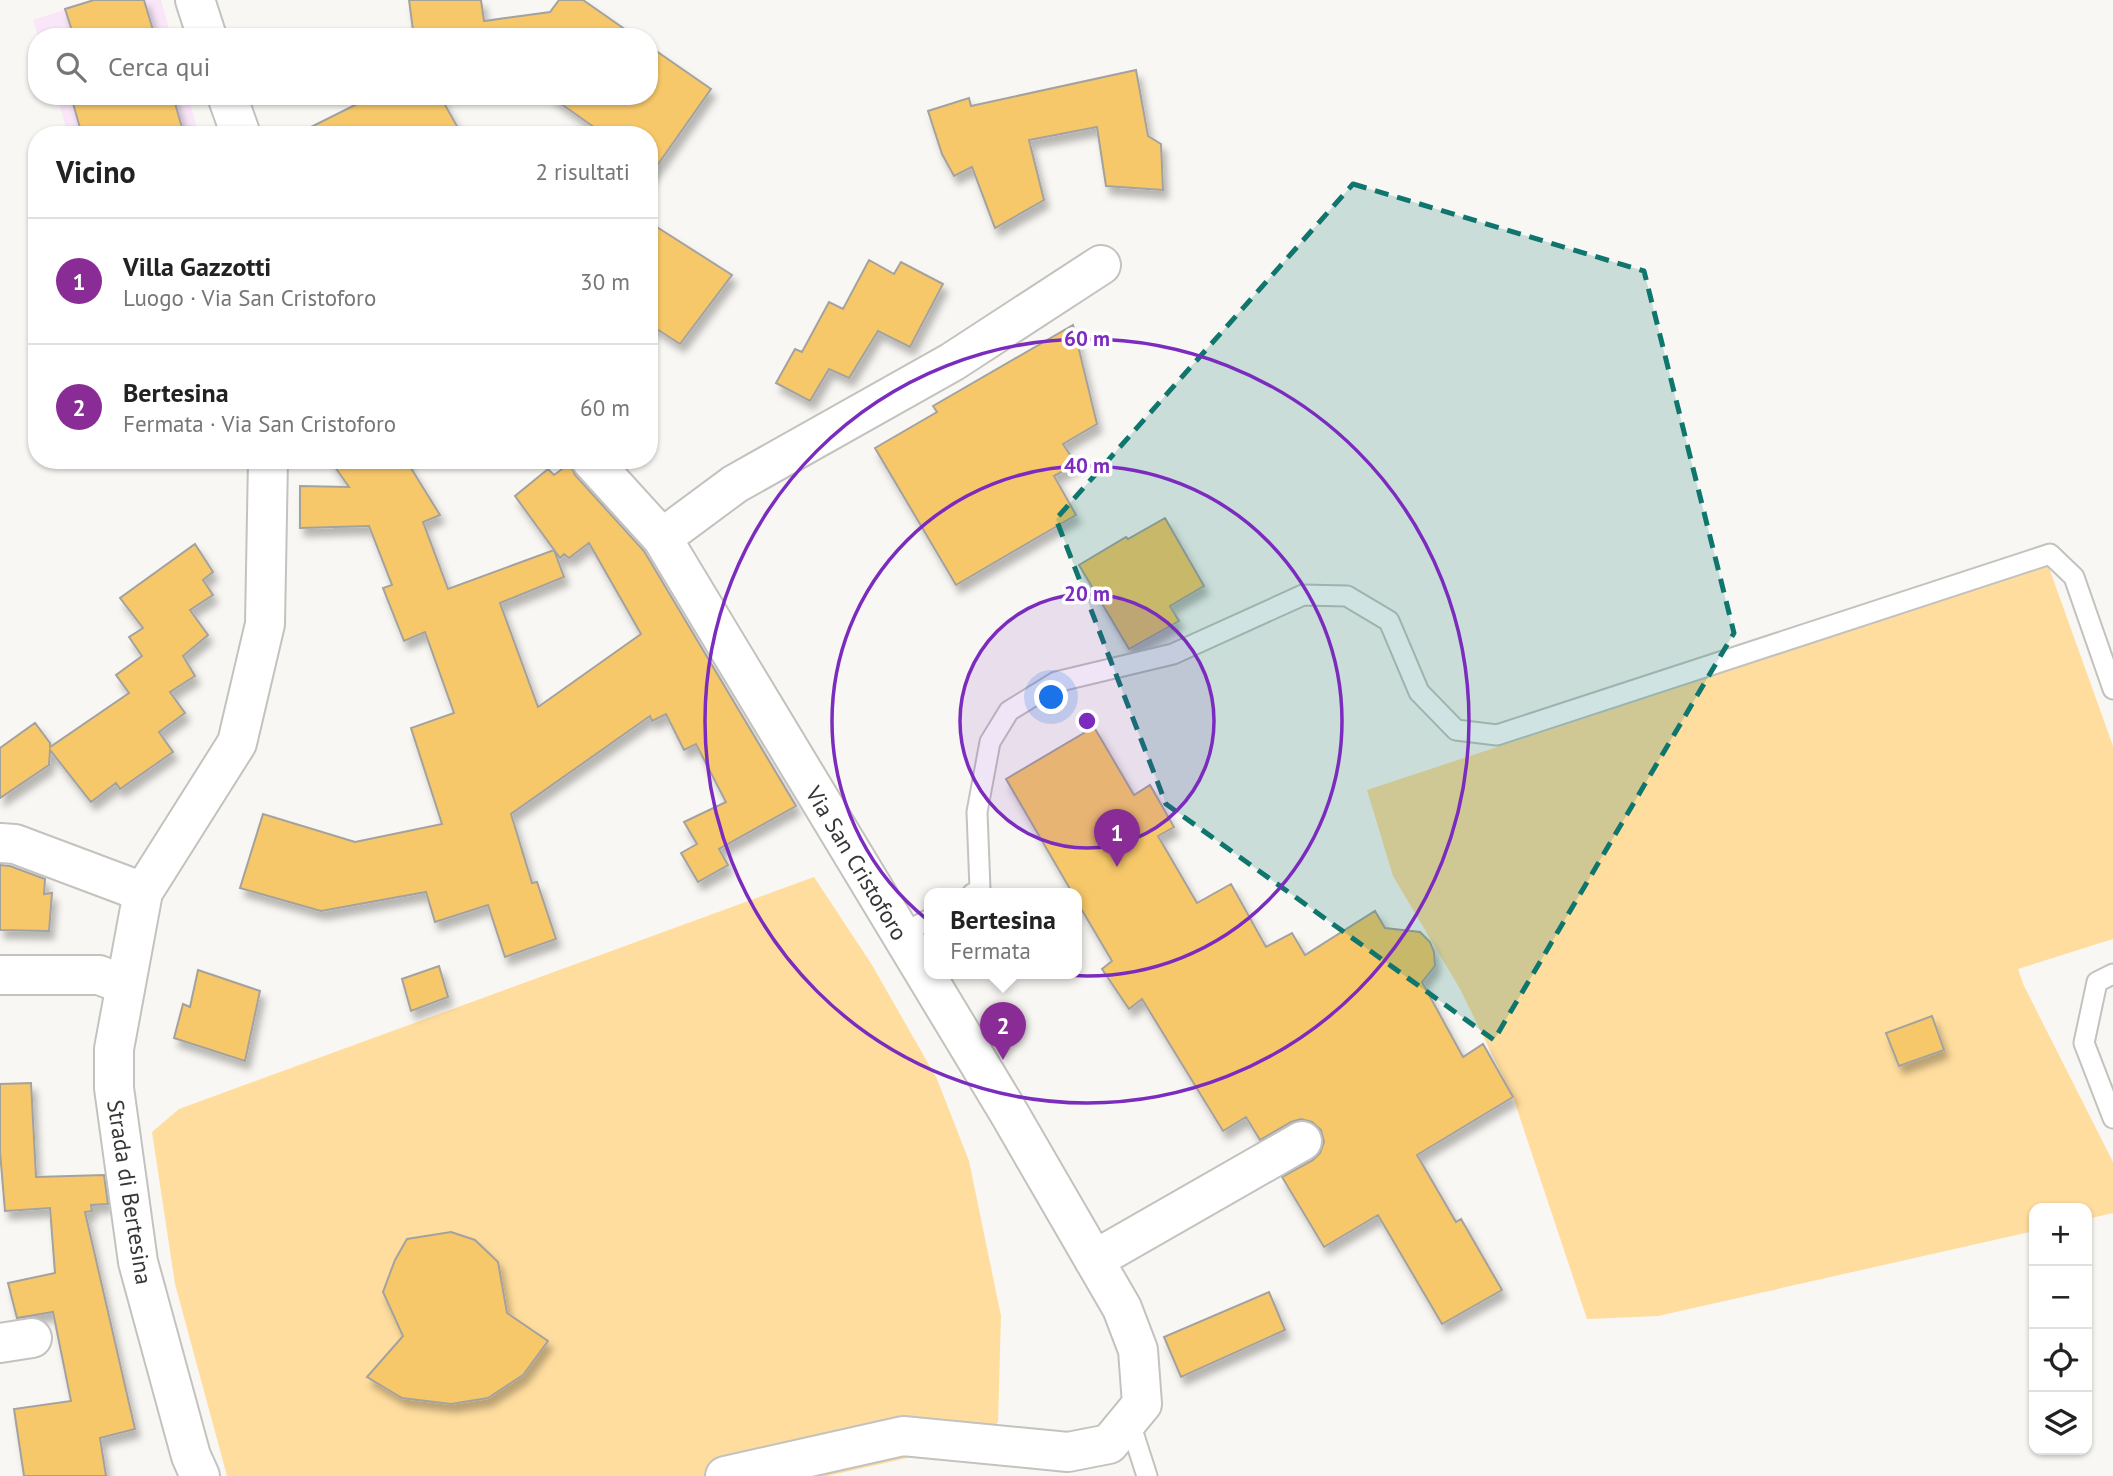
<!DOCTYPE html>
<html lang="it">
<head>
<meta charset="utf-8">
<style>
	body { margin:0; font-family:"PT Sans",sans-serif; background:#f6f6f6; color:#222 }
	.controls { position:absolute; right:21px; bottom:21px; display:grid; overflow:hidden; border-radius:14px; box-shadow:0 2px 5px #0004 }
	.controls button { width:63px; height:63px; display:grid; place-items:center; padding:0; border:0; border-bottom:2px solid #e0e0e0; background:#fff; color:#222; font:35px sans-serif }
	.you { position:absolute; left:1052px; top:698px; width:24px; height:24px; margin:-18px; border:5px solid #fff; border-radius:50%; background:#1a73e8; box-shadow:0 0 0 10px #1a73e833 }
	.badge { display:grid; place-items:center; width:46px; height:46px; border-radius:50%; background:#8a2c96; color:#fff; font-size:23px; font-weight:700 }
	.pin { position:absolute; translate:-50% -58px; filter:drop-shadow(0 2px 4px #0008) }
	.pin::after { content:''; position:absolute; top:37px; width:24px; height:21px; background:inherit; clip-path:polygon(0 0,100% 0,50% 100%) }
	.popup { position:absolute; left:924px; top:888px; width:158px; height:91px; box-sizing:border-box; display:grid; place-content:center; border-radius:14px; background:#fff; filter:drop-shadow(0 2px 5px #0005); font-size:23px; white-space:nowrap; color:#767676 }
	.popup b { font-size:26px; color:#222 }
	.popup::after { content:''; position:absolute; left:50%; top:100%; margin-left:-14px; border:14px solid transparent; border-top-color:#fff }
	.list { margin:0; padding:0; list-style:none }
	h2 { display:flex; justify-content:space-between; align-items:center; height:91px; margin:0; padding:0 28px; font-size:30px }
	h2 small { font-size:23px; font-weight:400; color:#767676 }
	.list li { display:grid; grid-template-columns:46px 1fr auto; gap:21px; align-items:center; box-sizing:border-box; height:126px; padding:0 28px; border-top:2px solid #e0e0e0 }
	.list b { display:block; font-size:26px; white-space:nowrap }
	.list p { margin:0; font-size:23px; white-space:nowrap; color:#767676 }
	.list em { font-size:23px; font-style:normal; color:#767676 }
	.icon { flex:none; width:38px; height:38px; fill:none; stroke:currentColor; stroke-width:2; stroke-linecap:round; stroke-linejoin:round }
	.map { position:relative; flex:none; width:2113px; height:1476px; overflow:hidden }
	.search { position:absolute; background:#fff; box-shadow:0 2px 5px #0004; left:28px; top:28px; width:630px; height:77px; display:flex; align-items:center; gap:18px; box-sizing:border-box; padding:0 24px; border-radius:28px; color:#767676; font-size:26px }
	.panel { position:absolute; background:#fff; box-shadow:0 2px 5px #0004; left:28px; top:126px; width:630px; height:343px; border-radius:28px }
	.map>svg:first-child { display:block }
	.industrial { fill:#f9e6f8 }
	.green { fill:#ffdd9e }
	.building { fill:#f7c86a; stroke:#a4a29e; stroke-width:2; filter:url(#shadow) }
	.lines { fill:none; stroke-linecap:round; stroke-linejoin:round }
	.service-casing { stroke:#c4c2be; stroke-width:23 }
	.minor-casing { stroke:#c4c2be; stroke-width:42 }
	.tertiary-casing { stroke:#c4c2be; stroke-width:42 }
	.service { stroke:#fff; stroke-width:19 }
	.minor { stroke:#fff; stroke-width:38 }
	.tertiary { stroke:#fff; stroke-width:38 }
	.marked { fill:#0f766e; fill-opacity:0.2; stroke:#0f766e; stroke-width:5; stroke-dasharray:14 9; stroke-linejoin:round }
	.ring { fill:none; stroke:#7b2cbf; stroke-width:3.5 }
	.labels { text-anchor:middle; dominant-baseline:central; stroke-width:7; stroke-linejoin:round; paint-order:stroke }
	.street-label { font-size:23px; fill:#363634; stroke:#fff }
	.centre { fill:#7b2cbf; stroke:#fff; stroke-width:3.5 }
	.ring-label { font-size:21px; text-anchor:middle; font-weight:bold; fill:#7b2cbf; stroke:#fff; stroke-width:7; stroke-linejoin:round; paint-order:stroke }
</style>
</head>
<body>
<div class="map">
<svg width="2113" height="1476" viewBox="0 0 2113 1476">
	<defs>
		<filter id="shadow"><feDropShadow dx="4.5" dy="8" stdDeviation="3.5" flood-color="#0004"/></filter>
	</defs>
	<rect width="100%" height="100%" fill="#f9f7f3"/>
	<path class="industrial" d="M95 0H161L171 37H38L33 20Z
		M57 96H188L199 135H68Z"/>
	<path class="green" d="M2048 565 2113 746V939L2018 969 2024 986 2113 1162V1213L2087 1219V1208H2034V1231L1658 1316 1587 1319 1513 1097 1460 989 1393 876 1367 790Z
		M814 877 872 965 937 1079 969 1161 1001 1316 998 1422 983 1441 827 1476H227L175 1284 152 1132 179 1109Z"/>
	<path class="building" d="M94 0H144L155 37H74L65 9Z
		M409 0H481L484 21 550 12 559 0H583L636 37H404L403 31 413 30Z
		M649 46 711 89 649 177V135H605L550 96H649Z
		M1136 70 1148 136 1161 144 1163 190 1106 186 1097 127 1029 140 1044 200 995 228 972 167 954 176 942 154 928 111 969 98 971 106Z
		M71 96H173L184 135H82Z
		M373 96H440L462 135H295Z
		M649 222 732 275 680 344 649 324Z
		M869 260 894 274 901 262 943 284 910 347 878 331 849 378 829 369 810 401 776 383 795 349 802 352 829 302 843 309Z
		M1073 325 1097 424 1063 444 1076 464 1054 476 1076 515 956 585 875 448 937 412 933 406Z
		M330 460H406L440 515 423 522 448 589 554 550 564 577 500 603 538 707 641 634 589 543 569 558 564 554 560 558 515 496 548 469 554 475 570 463 575 475 644 551 796 806 719 849 728 865 698 882 681 853 697 844 684 822 726 802 696 744 684 750 666 714 652 721 650 716 511 814 532 883 537 882 556 939 505 957 488 905 435 922 426 892 321 911 240 888 263 814 355 842 442 824 411 728 454 713 425 632 404 641 383 588 392 585 369 526 300 528V486L349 487Z
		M1165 518 1204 586 1170 606 1179 621 1129 649 1079 565 1126 537 1128 539Z
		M195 544 213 572 203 580 213 595 190 610 208 635 183 656 195 676 170 692 185 713 159 732 173 752 120 789 116 783 91 802 50 750 49 765 0 798V748L35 723 50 743V747L129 693 116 675 142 656 129 637 143 628 120 598Z
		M1094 727 1134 795 1150 785 1174 827 1158 836 1197 903 1231 884 1266 947 1292 933 1305 955 1375 911 1385 928 1420 932 1430 942 1434 952 1435 966 1422 982 1463 1057 1483 1044 1513 1097 1417 1155 1456 1222 1461 1219 1502 1290 1442 1324 1378 1215 1324 1247 1282 1177 1313 1160 1320 1153 1324 1142 1321 1130 1312 1122 1301 1119 1291 1122 1260 1140 1246 1117 1223 1131 1142 999 1129 1009 1102 969 1112 961 1076 900V894H1073L1006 779Z
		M0 865 10 866 45 879 44 894 52 893 49 931 0 930Z
		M439 966 448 997 411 1011 402 979Z
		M198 970 260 991 245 1061 174 1038 183 1004 190 1007Z
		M1932 1016 1944 1050 1899 1066 1886 1033Z
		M31 1083 36 1177 104 1175 108 1204 91 1205 92 1211 85 1212 135 1429 100 1438 106 1476H24L14 1409 71 1401 53 1312 17 1318 8 1283 55 1273 50 1208 5 1211 0 1152V1084Z
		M451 1232 475 1240 498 1262 507 1313 548 1341 523 1375 488 1398 451 1404 402 1398 367 1377 403 1336 383 1292 395 1260 407 1239Z
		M1269 1292 1285 1330 1181 1377 1164 1337Z"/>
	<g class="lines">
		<g class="service-casing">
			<path id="service" d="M972 894 980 889 977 812 990 742 1009 711 1056 682 1173 654 1303 595 1347 596 1389 621 1419 692 1456 730 1497 735 2050 554 2074 577 2113 689
				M900 935 930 919
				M2113 974 2097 982 2084 1043 2113 1118
				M1129 1420 1147 1476"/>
		</g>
		<g class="minor-casing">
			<path id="minor" d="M591 460 662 538 1009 1113 1122 1308 1138 1350 1142 1404 1109 1444 1068 1452 903 1436 725 1476
				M662 538 735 484 952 362 1101 265
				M0 843 15 844 143 892
				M0 975H99L125 985
				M1094 1260 1302 1141
				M0 1343 32 1338"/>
		</g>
		<g class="tertiary-casing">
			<path id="tertiary" d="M195 0 207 37
				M227 96 241 135
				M200 1476 191 1456 138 1262 114 1088V1049L143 892 237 743 265 624 268 460"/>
		</g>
		<use href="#service" class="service"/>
		<use href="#minor" class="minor"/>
		<use href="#tertiary" class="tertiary"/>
	</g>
	<path class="marked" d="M1353 184 1644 271 1734 633 1494 1040 1166 804 1056 519Z"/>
	<circle cx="1087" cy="721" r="127" fill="#7b2cbf" fill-opacity=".12"/>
	<g class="ring">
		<circle cx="1087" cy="721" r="127"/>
		<circle cx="1087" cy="721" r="255"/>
		<circle cx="1087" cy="721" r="382"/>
	</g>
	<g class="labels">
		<g class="street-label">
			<text transform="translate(857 863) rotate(59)">Via San Cristoforo</text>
			<text transform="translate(130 1192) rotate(81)">Strada di Bertesina</text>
		</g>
	</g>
	<circle cx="1087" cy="721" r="10" class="centre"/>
	<g class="ring-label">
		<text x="1087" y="346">60 m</text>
		<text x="1087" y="473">40 m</text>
		<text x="1087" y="601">20 m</text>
	</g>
</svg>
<div class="controls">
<button>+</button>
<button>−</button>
<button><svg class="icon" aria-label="locate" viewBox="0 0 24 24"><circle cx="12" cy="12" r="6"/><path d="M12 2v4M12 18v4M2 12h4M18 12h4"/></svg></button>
<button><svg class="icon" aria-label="layers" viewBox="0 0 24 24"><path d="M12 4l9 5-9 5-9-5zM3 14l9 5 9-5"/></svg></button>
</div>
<div class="you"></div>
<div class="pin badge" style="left:1117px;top:867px">1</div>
<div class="pin badge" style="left:1003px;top:1060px">2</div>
<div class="popup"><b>Bertesina</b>Fermata</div>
<div class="search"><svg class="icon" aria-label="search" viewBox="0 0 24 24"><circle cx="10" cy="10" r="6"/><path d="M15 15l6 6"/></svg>Cerca qui</div>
<section class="panel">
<h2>Vicino<small>2 risultati</small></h2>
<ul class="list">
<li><span class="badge">1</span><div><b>Villa Gazzotti</b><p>Luogo · Via San Cristoforo</p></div><em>30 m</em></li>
<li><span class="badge">2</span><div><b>Bertesina</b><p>Fermata · Via San Cristoforo</p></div><em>60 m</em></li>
</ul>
</section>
</div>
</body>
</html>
